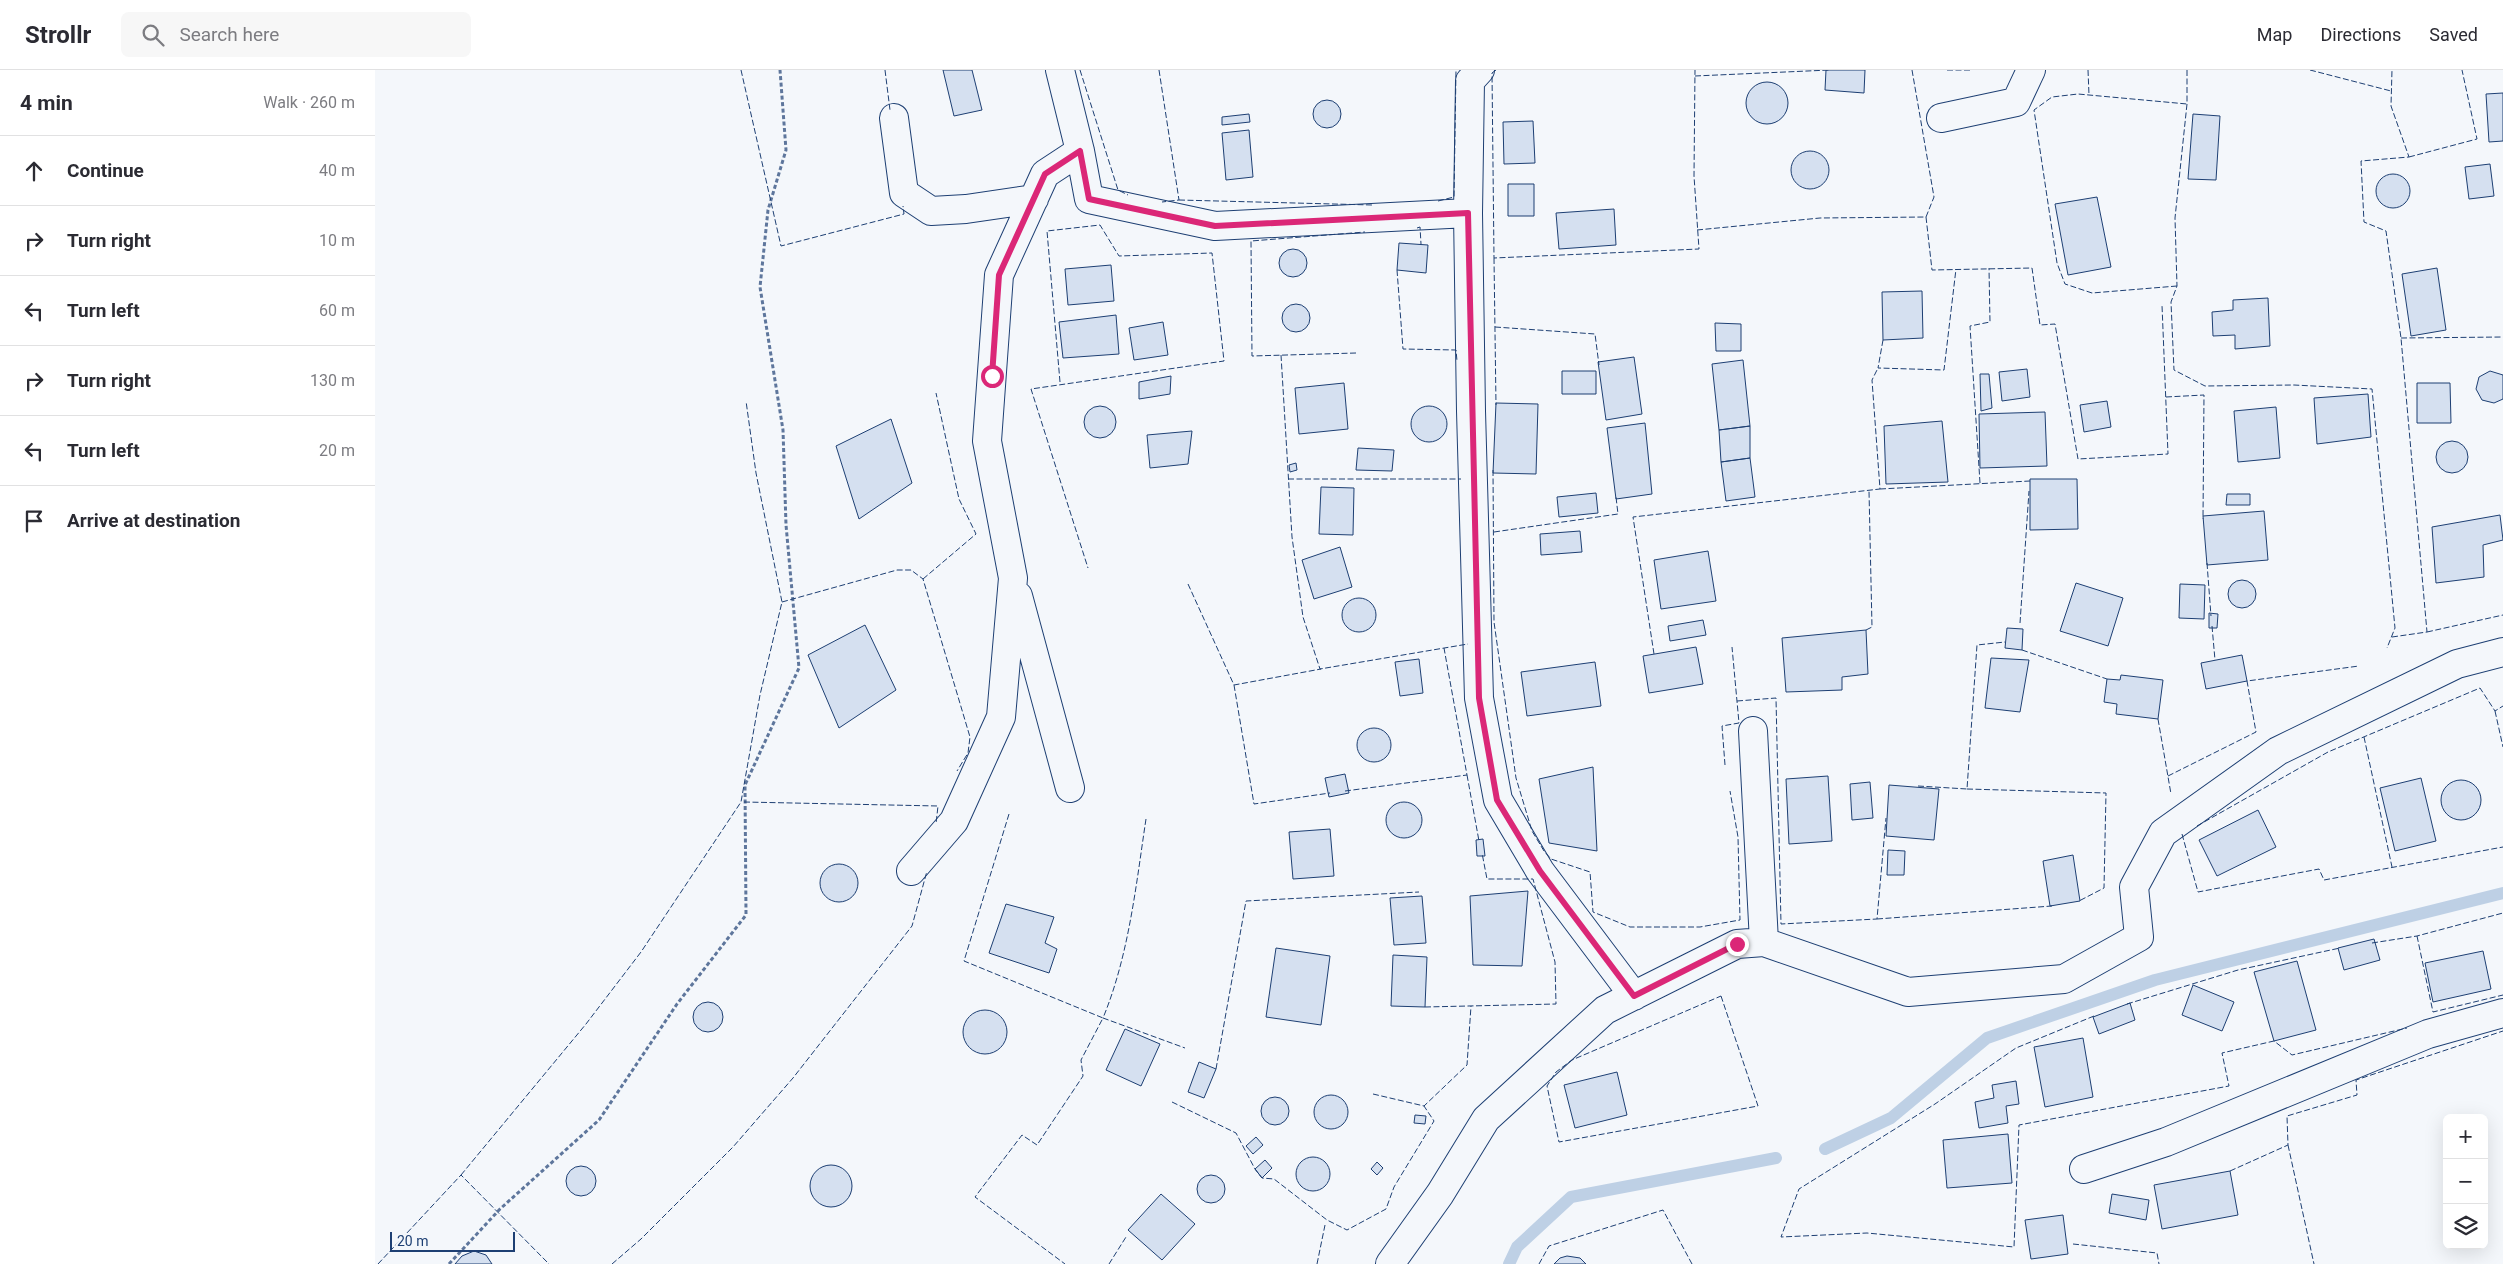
<!DOCTYPE html>
<html lang="en">
<head>
<meta charset="utf-8">
<style>
	body { margin:0; font-family:Roboto,sans-serif; background:#f7f7f7; color:#2b2b33 }
	.controls { position:absolute; right:15px; bottom:15px; display:grid; overflow:hidden; border-radius:8px; box-shadow:0 5px 20px #0002 }
	.controls button { width:45px; height:45px; display:grid; place-items:center; padding:0; border:0; border-bottom:1px solid #e1e1e2; background:#fff; color:#2b2b33; font:25px sans-serif }
	.scale { position:absolute; left:15px; bottom:12px; width:125px; box-sizing:border-box; padding-left:5px; border:2px solid #1d3f73; border-top:0; font-size:14px; line-height:18px; white-space:nowrap; color:#1d3f73; -webkit-text-stroke:4px #f4f7fb; paint-order:stroke }
	.stop { position:absolute; width:15px; height:15px; margin:-11px; border:4px solid #db2777; border-radius:50%; background:#fff }
	.stop.end { background:#db2777; border-color:#fff; box-shadow:0 1px 5px #0008 }
	.list { margin:0; padding:0; list-style:none }
	h2 { display:flex; justify-content:space-between; align-items:center; height:65px; margin:0; padding:0 20px; font-size:21px }
	h2 small { font-size:16px; font-weight:400; color:#7c7c81 }
	.list li { display:grid; grid-template-columns:32px 1fr auto; gap:15px; align-items:center; box-sizing:border-box; height:70px; padding:0 20px; border-top:1px solid #e1e1e2 }
	.list b { display:block; font-size:19px; white-space:nowrap }
	.list em { font-size:16px; font-style:normal; color:#7c7c81 }
	.icon { flex:none; width:28px; height:28px; fill:none; stroke:currentColor; stroke-width:2; stroke-linecap:round; stroke-linejoin:round }
	.map { position:relative; flex:none; width:2128px; height:1194px; overflow:hidden }
	header { display:flex; align-items:center; gap:30px; box-sizing:border-box; height:70px; padding:0 25px; background:#fff; border-bottom:1px solid #e1e1e2 }
	header strong { font-size:24px }
	nav { display:flex; gap:28px; margin-inline-start:auto; font-size:18px }
	.search { width:350px; height:45px; background:#f7f7f7; display:flex; align-items:center; gap:12px; box-sizing:border-box; padding:0 18px; border-radius:8px; color:#7c7c81; font-size:19px }
	main { display:flex }
	aside { flex:1; background:#fff }
	.map>svg:first-child { display:block }
	.lines { fill:none; stroke-linecap:round; stroke-linejoin:round }
	.stream { stroke:#bed0e5; stroke-width:12 }
	.building { fill:#d5e0f0; stroke:#1d3f73 }
	.minor-casing { stroke:#1d3f73; stroke-width:30 }
	.path { stroke:#5e769c; stroke-width:3; stroke-dasharray:4 2.5; stroke-linecap:butt }
	.minor { stroke:#f4f7fb; stroke-width:28 }
	.fence { stroke:#1d3f73; stroke-width:1; stroke-dasharray:6 2.5; stroke-linecap:butt }
	.route { stroke:#db2777; stroke-width:6 }
</style>
</head>
<body>
<header>
<strong>Strollr</strong>
<div class="search"><svg class="icon" aria-label="search" viewBox="0 0 24 24"><circle cx="10" cy="10" r="6"/><path d="M15 15l6 6"/></svg>Search here</div>
<nav><a>Map</a><a>Directions</a><a>Saved</a></nav>
</header>
<main>
<aside>
<h2>4 min<small>Walk · 260 m</small></h2>
<ul class="list">
<li><svg class="icon" aria-label="ahead" viewBox="0 0 24 24"><path d="M12 20V5M6 11l6-6 6 6"/></svg><div><b>Continue</b></div><em>40 m</em></li>
<li><svg class="icon" aria-label="right" viewBox="0 0 24 24"><path d="M7 20v-9h11M14 6l5 5-5 5"/></svg><div><b>Turn right</b></div><em>10 m</em></li>
<li><svg class="icon" aria-label="left" viewBox="0 0 24 24"><path d="M17 20v-9H6M10 6l-5 5 5 5"/></svg><div><b>Turn left</b></div><em>60 m</em></li>
<li><svg class="icon" aria-label="right" viewBox="0 0 24 24"><path d="M7 20v-9h11M14 6l5 5-5 5"/></svg><div><b>Turn right</b></div><em>130 m</em></li>
<li><svg class="icon" aria-label="left" viewBox="0 0 24 24"><path d="M17 20v-9H6M10 6l-5 5 5 5"/></svg><div><b>Turn left</b></div><em>20 m</em></li>
<li><svg class="icon" aria-label="arrive" viewBox="0 0 24 24"><path d="M6 21V4h12l-3 4 3 4H6"/></svg><div><b>Arrive at destination</b></div></li>
</ul>
</aside>
<div class="map">
<svg width="2128" height="1194" viewBox="0 0 2128 1194">
	<rect width="100%" height="100%" fill="#f4f7fb"/>
	<g class="lines">
		<path class="stream" d="M1450 1079 1516 1048 1612 968 1780 910 2128 823
			M1134 1194 1142 1177 1196 1127 1401 1088"/>
	</g>
	<path class="building" d="M568 0H597L607 40 579 46Z
		M1451 0H1490L1489 23 1450 20Z
		M1371 33a21 21 0 1 1 42 0a21 21 0 1 1-42 0Z
		M2128 23V71L2114 72 2111 24Z
		M938 44a14 14 0 1 1 28 0a14 14 0 1 1-28 0Z
		M874 44 875 52 847 55V47Z
		M1818 44 1845 46 1841 110 1813 109Z
		M1158 51 1160 93 1129 94 1128 52Z
		M874 60 878 107 851 110 847 63Z
		M1416 100a19 19 0 1 1 38 0a19 19 0 1 1-38 0Z
		M2115 94 2119 126 2094 129 2090 97Z
		M2001 121a17 17 0 1 1 34 0a17 17 0 1 1-34 0Z
		M1133 114H1159V146H1133Z
		M1722 127 1736 197 1693 205 1680 134Z
		M1239 139 1241 175 1184 179 1181 143Z
		M1024 173 1053 175 1051 203 1022 200Z
		M904 193a14 14 0 1 1 28 0a14 14 0 1 1-28 0Z
		M736 195 739 231 693 235 690 199Z
		M2062 198 2071 260 2036 266 2027 204Z
		M1547 221 1548 268 1508 270 1507 222Z
		M1893 228 1895 276 1860 279V265L1838 266 1837 242 1858 240V230Z
		M907 248a14 14 0 1 1 28 0a14 14 0 1 1-28 0Z
		M741 245 744 284 688 288 684 252Z
		M788 252 793 285 759 290 754 258Z
		M1340 253 1366 254V281H1341Z
		M1259 287 1267 344 1231 350 1223 292Z
		M1368 290 1375 356 1344 360 1337 294Z
		M1652 299 1655 327 1627 331 1624 302Z
		M1187 301H1221V324H1187Z
		M2115 301 2128 305V329L2119 333 2107 330 2101 319 2104 307Z
		M1605 304H1614L1617 338 1606 341Z
		M796 306 795 324 764 329V312Z
		M969 313 973 359 924 364 920 318Z
		M2042 313H2075L2076 353H2042Z
		M1993 324 1996 367 1942 374 1939 328Z
		M1732 331 1736 357 1709 362 1705 335Z
		M1121 333 1163 334 1161 404 1118 403Z
		M709 352a16 16 0 1 1 32 0a16 16 0 1 1-32 0Z
		M1036 354a18 18 0 1 1 36 0a18 18 0 1 1-36 0Z
		M1901 337 1905 388 1863 392 1859 341Z
		M1670 342 1672 396 1605 398 1604 344Z
		M516 349 537 413 484 449 461 376Z
		M1567 351 1573 412 1511 414 1509 356Z
		M1270 353 1277 424 1241 429 1232 358Z
		M1375 356V388L1346 392 1344 360Z
		M817 361 813 394 775 398 772 365Z
		M2061 387a16 16 0 1 1 32 0a16 16 0 1 1-32 0Z
		M983 378 1019 380 1017 401 981 400Z
		M1375 388 1380 427 1351 431 1346 392Z
		M921 393 922 400 915 402 914 395Z
		M1655 409H1702L1703 459 1655 460Z
		M946 417 979 418 978 465 944 464Z
		M1221 423 1223 443 1184 447 1182 427Z
		M1852 424H1875V435H1851Z
		M1889 441 1893 490 1832 495 1828 446Z
		M2125 445 2128 470 2108 475 2109 507 2061 513 2057 457Z
		M1205 461 1207 482 1166 485 1165 464Z
		M965 477 977 517 939 529 927 490Z
		M1333 481 1341 531 1286 539 1279 490Z
		M1853 524a14 14 0 1 1 28 0a14 14 0 1 1-28 0Z
		M1701 513 1748 528 1733 576 1685 561Z
		M1805 514 1830 515 1829 549 1804 548Z
		M967 545a17 17 0 1 1 34 0a17 17 0 1 1-34 0Z
		M1834 543 1843 544 1842 558H1834Z
		M1328 550 1331 565 1295 571 1293 556Z
		M490 555 521 620 464 658 433 585Z
		M1632 558 1648 559 1647 580 1630 578Z
		M1491 560 1493 604 1467 607V620L1411 622 1407 568Z
		M1321 577 1328 614 1274 623 1268 586Z
		M1867 585 1872 611 1831 619 1826 593Z
		M1616 588 1654 590 1645 642 1610 638Z
		M1044 589 1048 623 1025 626 1020 592Z
		M1220 592 1226 636 1152 646 1146 602Z
		M1746 605 1788 610 1783 649 1741 644 1742 634 1729 632 1732 609 1745 610Z
		M982 675a17 17 0 1 1 34 0a17 17 0 1 1-34 0Z
		M1218 697 1222 781 1174 773 1164 709Z
		M970 704 974 723 954 727 950 708Z
		M1453 706 1457 771 1414 774 1411 709Z
		M2046 708 2061 771 2020 781 2005 718Z
		M2066 730a20 20 0 1 1 40 0a20 20 0 1 1-40 0Z
		M1495 712 1498 748 1477 750 1475 714Z
		M1514 715 1564 719 1559 770 1511 766Z
		M1011 750a18 18 0 1 1 36 0a18 18 0 1 1-36 0Z
		M1883 740 1901 777 1842 806 1824 770Z
		M955 759 959 806 918 809 914 762Z
		M1108 769 1110 786H1102L1101 770Z
		M1513 780 1530 781 1529 805H1512Z
		M1698 785 1705 831 1675 836 1668 791Z
		M445 813a19 19 0 1 1 38 0a19 19 0 1 1-38 0Z
		M1153 821 1147 896 1098 895 1095 826Z
		M1047 826 1051 873 1019 875 1015 828Z
		M631 834 679 847 670 873 682 879 674 903 614 883Z
		M1999 869 2005 890 1969 900 1963 878Z
		M901 878 955 886 946 955 891 947Z
		M2108 881 2116 919 2058 932 2050 893Z
		M1018 885 1052 887 1050 937 1016 936Z
		M1922 891 1941 960 1899 971 1879 902Z
		M1818 915 1859 932 1847 961 1807 945Z
		M318 947a15 15 0 1 1 30 0a15 15 0 1 1-30 0Z
		M1755 933 1760 950 1724 964 1718 947Z
		M588 962a22 22 0 1 1 44 0a22 22 0 1 1-44 0Z
		M750 959 785 974 766 1016 731 1000Z
		M1708 968 1718 1027 1670 1037 1659 977Z
		M824 992 841 999 829 1028 813 1022Z
		M1242 1002 1252 1045 1200 1058 1189 1015Z
		M1641 1011 1644 1034 1631 1036 1633 1053 1604 1058 1600 1032 1619 1028 1617 1015Z
		M939 1042a17 17 0 1 1 34 0a17 17 0 1 1-34 0Z
		M886 1041a14 14 0 1 1 28 0a14 14 0 1 1-28 0Z
		M1040 1045 1051 1046 1050 1054 1039 1053Z
		M1633 1064 1637 1113 1572 1118 1568 1070Z
		M881 1067 888 1075 878 1084 871 1076Z
		M921 1104a17 17 0 1 1 34 0a17 17 0 1 1-34 0Z
		M890 1090 897 1098 887 1108 880 1099Z
		M1002 1092 1008 1098 1002 1105 996 1099Z
		M435 1116a21 21 0 1 1 42 0a21 21 0 1 1-42 0Z
		M191 1111a15 15 0 1 1 30 0a15 15 0 1 1-30 0Z
		M1855 1101 1863 1145 1787 1159 1779 1115Z
		M822 1119a14 14 0 1 1 28 0a14 14 0 1 1-28 0Z
		M786 1124 820 1154 787 1190 753 1160Z
		M1737 1124 1774 1130 1771 1150 1734 1143Z
		M1688 1145 1693 1184 1656 1189 1650 1150Z
		M99 1181 111 1185 117 1194H80L87 1186Z
		M1192 1186 1205 1188 1211 1194H1179L1185 1188Z"/>
	<g class="lines">
		<g class="minor-casing">
			<path id="minor" d="M685 0 705 81 714 129 840 156 1093 143
				M1105 0 1095 11 1093 143 1096 341 1104 628 1123 730 1165 801 1259 926
				M519 48 529 123 556 141 591 139 659 129
				M1566 48 1641 32 1656 0
				M643 526 695 718
				M1378 661 1389 872
				M536 801 579 751 626 647 638 508 612 371 624 205 670 104 705 81
				M1709 1099 1791 1072 2053 964 2128 943
				M1015 1194 1065 1124 1111 1049 1230 940 1362 874 1389 872 1533 922 1689 909 1764 867 1759 817 1788 763 1903 681 2082 594 2128 582"/>
		</g>
		<path class="path" d="M74 1194 125 1139 224 1050 302 934 371 845 370 715 424 598 411 455 408 360 385 217 393 140 411 80 405 0"/>
		<use href="#minor" class="minor"/>
		<path class="fence" d="M366 0 406 176 529 144 528 136
			M510 0 515 40
			M705 0 743 120 753 125
			M784 0 804 130 787 132
			M1121 0 1117 3 1119 188 1324 179 1319 106 1320 0
			M1572 0H1595
			M1713 0 1714 25
			M1812 0V34L1800 148 1802 216 1796 232 1799 300 1830 316 1919 315 1997 319 2020 558 2012 578
			M1935 0 2016 21
			M1320 6 1455 0
			M2034 87 2102 69 2087 0
			M804 130 997 135
			M1063 131 1079 127 1081 0
			M1551 147 1557 200 1657 198 1665 255 1680 254 1703 389 1793 384 1787 235
			M1042 158 1045 157 1046 174
			M1322 160 1445 148 1551 147 1559 127 1537 0
			M1119 188 1121 335
			M1022 200 1028 279 1081 280 1082 291
			M1802 216 1717 223 1690 214 1682 193 1659 40 1677 27 1703 24 1812 34
			M1120 257 1220 264 1224 295
			M2026 268 2128 267
			M1508 270 1503 298 1569 300 1581 199
			M981 283 877 286 876 171 990 162
			M906 285 917 467 928 547 945 599 1093 574
			M685 312 672 161 725 155 744 186 837 183 849 291 656 319 713 498
			M1791 327 1829 325 1828 449
			M1118 400 1119 552 1141 708 1157 761 1169 781 1176 789 1215 802 1218 842 1255 857H1325L1365 850 1363 767 1355 721
			M913 409H1086
			M1605 413 1595 256 1615 252 1614 198
			M1505 419 1655 411
			M1119 462 1243 444 1241 427
			M1832 493 1836 546
			M548 509 601 464 584 429 561 323
			M813 514 859 615 946 599
			M407 532 522 500H536L548 509 595 667 593 683 582 701
			M1645 553 1654 421
			M1837 556 1840 590
			M1491 560 1497 557 1494 421
			M2052 562 2128 545
			M2017 567 2052 562 2026 268 2011 161 1989 152 1986 91 2034 87 2016 36 2017 0
			M1647 580 1732 609
			M1279 584 1258 447 1505 419 1497 310 1503 298
			M859 615 879 734 955 723
			M1362 631 1401 628 1406 854 1502 849 1511 748
			M2120 641 2128 677
			M1783 649 1796 724
			M1989 667 2017 797
			M1350 695 1347 656 1364 653 1357 577
			M1092 705 1104 771
			M1793 706 1881 662 1872 611 1984 596
			M1543 716 1592 719 1602 575 1630 572
			M1592 719 1731 723 1729 818 1704 831
			M970 721 1092 705 1069 578
			M369 732 563 736 561 754
			M634 744 589 891 728 948 706 990 708 1006 662 1075 647 1065 600 1127 690 1194
			M771 749C761 815 754 885 728 948L810 978
			M1822 756 1953 682 2105 618 2120 641 2128 636
			M1807 764 1823 822 1944 799 1949 810 2128 777
			M1502 849 1677 836
			M2042 866 2058 942 2128 925
			M1997 873 2042 866 2128 843
			M1346 926 1383 1036 1184 1072 1172 1016 1181 1002 1197 990Z
			M1752 934 1863 900 1965 878
			M1050 937 1181 934 1180 892 1158 809H1112L1107 783
			M1719 946 1641 978 1560 1034 1424 1119 1406 1167 1492 1163 1639 1177 1644 1055 1854 1016 1847 983 1899 971 1917 985 2032 958
			M841 999 871 831 1044 822
			M998 1024 1049 1036 1092 995 1096 936
			M797 1032 861 1063 880 1099 887 1108 899 1109 952 1150 972 1160 1011 1139 1019 1117 1059 1051 1049 1036
			M1913 1075 1939 1194
			M1855 1101 1913 1075 1912 1046 1982 1025 1981 1010 2128 961
			M86 1105 211 954 266 882 366 732 385 625 407 532 381 403 371 331
			M1698 1174 1782 1183 1784 1194
			M3 1194 86 1105 174 1194
			M237 1194 266 1169 358 1077 418 1008 537 856 552 801
			M734 1194 751 1167
			M942 1194 950 1155
			M1164 1194 1174 1176 1288 1140 1317 1194"/>
	</g>
	<g class="lines">
		<path class="route" d="M617 306 624 205 670 104 705 81 714 129 840 156 1093 143 1104 628 1122 730 1165 801 1259 926 1362 874"/>
	</g>
</svg>
<div class="controls">
<button>+</button>
<button>−</button>
<button><svg class="icon" aria-label="layers" viewBox="0 0 24 24"><path d="M12 4l9 5-9 5-9-5zM3 14l9 5 9-5"/></svg></button>
</div>
<div class="scale">20 m</div>
<div class="stop" style="left:617px;top:306px"></div>
<div class="stop end" style="left:1362px;top:874px"></div>
</div>
</main>
</body>
</html>
